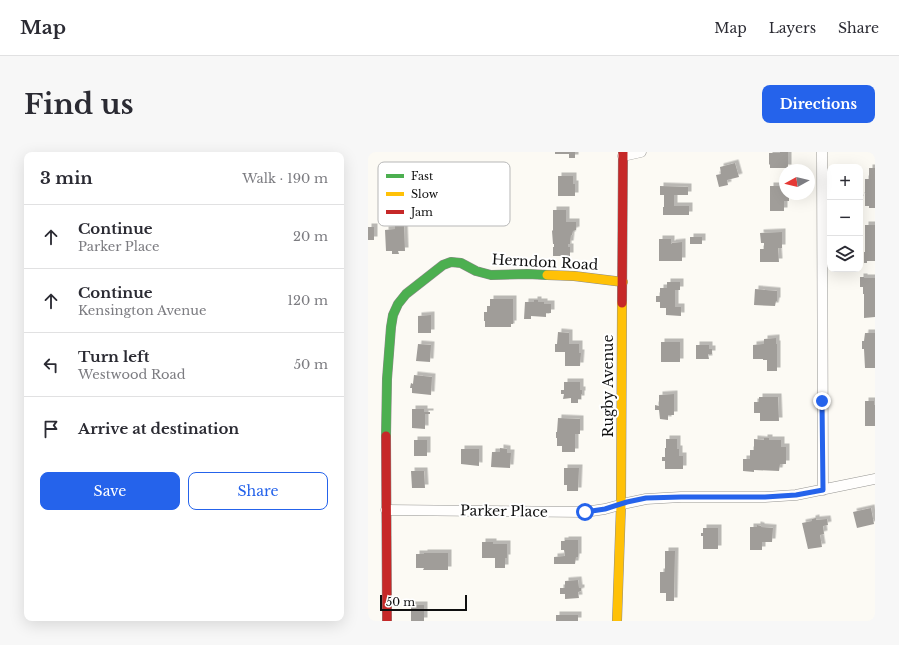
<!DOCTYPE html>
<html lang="en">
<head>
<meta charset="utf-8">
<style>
	body { margin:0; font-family:"Libre Baskerville",serif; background:#f7f7f7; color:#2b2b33 }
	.controls { position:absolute; right:12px; top:12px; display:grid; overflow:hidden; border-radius:8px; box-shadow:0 4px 16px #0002 }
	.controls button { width:36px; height:36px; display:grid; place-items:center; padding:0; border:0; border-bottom:1px solid #e1e1e2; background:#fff; color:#2b2b33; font:20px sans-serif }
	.compass { position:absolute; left:411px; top:12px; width:36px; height:36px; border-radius:50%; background:#fff; box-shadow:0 4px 16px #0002; rotate:262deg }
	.scale { position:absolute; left:12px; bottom:10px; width:87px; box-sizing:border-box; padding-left:4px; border:2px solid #0f0f0f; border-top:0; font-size:11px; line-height:14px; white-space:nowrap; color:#0f0f0f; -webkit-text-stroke:3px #fff; paint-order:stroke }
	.stop { position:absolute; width:12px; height:12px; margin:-9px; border:3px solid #2563eb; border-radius:50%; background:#fff }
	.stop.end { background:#2563eb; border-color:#fff; box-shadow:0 1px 4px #0008 }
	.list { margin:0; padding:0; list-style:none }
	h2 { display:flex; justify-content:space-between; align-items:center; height:52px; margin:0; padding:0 16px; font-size:17px }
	h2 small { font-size:13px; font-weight:400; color:#7c7c81 }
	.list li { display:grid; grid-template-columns:26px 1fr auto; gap:12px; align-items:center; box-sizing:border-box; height:64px; padding:0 16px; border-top:1px solid #e1e1e2 }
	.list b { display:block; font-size:15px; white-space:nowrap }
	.list p { margin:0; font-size:13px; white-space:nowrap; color:#7c7c81 }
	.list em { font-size:13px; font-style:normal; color:#7c7c81 }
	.actions { display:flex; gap:8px; padding:12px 16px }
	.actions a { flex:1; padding:9px 0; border:1px solid #2563eb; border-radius:8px; text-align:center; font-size:14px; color:#2563eb }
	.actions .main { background:#2563eb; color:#fff }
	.icon { flex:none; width:22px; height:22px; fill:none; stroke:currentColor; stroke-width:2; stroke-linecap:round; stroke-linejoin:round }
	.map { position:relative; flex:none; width:507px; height:469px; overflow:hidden; border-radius:8px }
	header { display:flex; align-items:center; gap:24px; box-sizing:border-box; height:56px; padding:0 20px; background:#fff; border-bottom:1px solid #e1e1e2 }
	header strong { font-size:19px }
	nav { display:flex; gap:22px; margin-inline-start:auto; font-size:14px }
	.intro { display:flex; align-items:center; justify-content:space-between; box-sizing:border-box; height:96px; padding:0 24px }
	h1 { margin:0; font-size:28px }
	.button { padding:10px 18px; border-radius:8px; background:#2563eb; color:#fff; font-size:14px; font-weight:700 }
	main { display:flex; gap:24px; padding:0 24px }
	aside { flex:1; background:#fff; border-radius:8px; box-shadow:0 4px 16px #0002 }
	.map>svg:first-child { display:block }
	.building { fill:#a09d99; filter:url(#shadow) }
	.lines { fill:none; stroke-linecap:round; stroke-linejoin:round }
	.street-casing { stroke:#969592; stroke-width:11 }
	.fast-casing { stroke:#8c8b89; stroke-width:10 }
	.slow-casing { stroke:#8c8b89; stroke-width:10 }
	.jam-casing { stroke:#8c8b89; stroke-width:10 }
	.path { stroke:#b9b9b8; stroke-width:2; stroke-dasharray:4 2; stroke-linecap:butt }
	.street { stroke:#fffefd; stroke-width:10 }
	.fast { stroke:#4caf50; stroke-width:9 }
	.slow { stroke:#ffc107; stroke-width:9 }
	.jam { stroke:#c62828; stroke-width:9 }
	.route { stroke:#2563eb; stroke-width:5 }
	.labels { text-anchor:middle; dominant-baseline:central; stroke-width:4; stroke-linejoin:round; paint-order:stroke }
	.street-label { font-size:14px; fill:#0f0f0f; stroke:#fff }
	.key { fill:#fff; stroke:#b7b7b7; stroke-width:1 }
	.key-label { font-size:11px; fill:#0f0f0f }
</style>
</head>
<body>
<header>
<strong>Map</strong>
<nav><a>Map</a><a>Layers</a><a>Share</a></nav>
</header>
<div class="intro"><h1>Find us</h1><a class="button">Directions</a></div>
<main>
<aside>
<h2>3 min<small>Walk · 190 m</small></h2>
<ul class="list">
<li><svg class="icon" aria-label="ahead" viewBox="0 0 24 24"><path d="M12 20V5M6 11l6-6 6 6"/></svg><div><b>Continue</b><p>Parker Place</p></div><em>20 m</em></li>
<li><svg class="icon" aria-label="ahead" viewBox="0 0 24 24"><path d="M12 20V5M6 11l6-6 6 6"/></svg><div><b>Continue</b><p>Kensington Avenue</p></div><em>120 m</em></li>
<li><svg class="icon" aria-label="left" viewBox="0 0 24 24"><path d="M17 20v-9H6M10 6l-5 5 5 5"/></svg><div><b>Turn left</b><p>Westwood Road</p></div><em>50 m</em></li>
<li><svg class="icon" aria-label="arrive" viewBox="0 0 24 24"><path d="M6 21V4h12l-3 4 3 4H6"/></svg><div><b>Arrive at destination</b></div></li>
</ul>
<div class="actions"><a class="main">Save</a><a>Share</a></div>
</aside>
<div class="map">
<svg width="507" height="469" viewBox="0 0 507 469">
	<defs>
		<filter id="shadow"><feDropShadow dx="3.5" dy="-3.5" stdDeviation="0" flood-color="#0004"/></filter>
	</defs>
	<rect width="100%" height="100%" fill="#fcfaf4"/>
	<path class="building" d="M187 0H207V6H201V2H187Z
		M412 0H420V16H402V13L401 12V1H412Z
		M367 11 371 25 359 28 360 33 351 35 348 23 353 22 352 15Z
		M501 16H507V56H501V54H497V27H501Z
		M190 24H205V32H207V44H190Z
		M292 34 320 35V43H306V54H321V63H295V55H296V43H292Z
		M402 34H417V42H421V49H416V59H402Z
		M185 58H198V70H208V78L205 79 204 83H203L202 92H200V95H202V104H185V95H186V92H185L184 79 185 78Z
		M27 72H36L37 99H30L31 102H24V99H18L17 78 27 77Z
		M497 73H507V109H499V111H496V100H497Z
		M0 75H6V88H0Z
		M414 80V96H410L411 110H392V97H396V91H393L392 81Z
		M322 85H334V92H322Z
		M291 87H303V92H304V91L314 90V109H291Z
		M492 125H496V126H507V165L496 166V142H495V135H492Z
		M299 130H312V138H307V155H313V164L298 163V156H292V150H288V144H292V136H299Z
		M387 137 409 139V149H408L407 154 386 153Z
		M122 147H145V172H143V175H117V169H116V160H119V154H122Z
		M166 148H170V150H176V152H183V161H178V165L163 164V167H156L157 150H166Z
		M63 163V181H50V164Z
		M190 180 201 181V192H211V201H213L212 214H197V200H187V192H189Z
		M497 181H507V216H497L496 197H494V189H496Z
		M408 186V192H409V219H399V208H395V207H385V193L395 192H396V187Z
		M293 190H312V210H293Z
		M50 192 63 193 62 210 48 209Z
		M328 193H341V197H344V202H340L341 207H328Z
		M46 223 64 225 63 243 44 241V236H42L43 231 45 232Z
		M196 230H212V238H214V242H213V247H210V251H203V246L195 247 196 242H193V238H196Z
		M306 242V263H300V268L292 267 291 258H287V253L291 254V243Z
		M391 245H410L411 269H392V261H386V250H391Z
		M497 249H506V253H507V274H497Z
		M44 257H56V260H62V262H57V277L44 276Z
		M190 266 212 267V282H207V300H194V294H189V286H188V280H189Z
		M396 286H401V288H413V295H418V312H412L411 319 386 318V320L375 319V307H382V298H386V287L396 288Z
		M298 287H309V297H311V304H315V317H297V309H294V305H297V296H298Z
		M46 288H59V304H46Z
		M132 296 139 297V301H143L142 316 123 315 124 300H132Z
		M93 297H111V314L93 312Z
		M196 316H211L210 339H199V333H196Z
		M43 319H56L57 336H44Z
		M503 356 506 372 489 376 485 360Z
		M448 366V368L459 367 460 373 455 374 456 382 452 383 454 395 440 397 434 371 444 369V367Z
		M389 373 393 374V375L405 376 404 390H394V398H382V375H389Z
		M335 376H350V397H335V384H333V381H335Z
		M197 388H210V405H208L207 412H186V405L197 404 196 398H193V389H197Z
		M114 390H125V392H139V406H137V416H127V406H114Z
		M297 399H307L306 449H298V441H292V420H297Z
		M56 401H80V418H55L56 416H48V402H56Z
		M210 428 211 436H213V439L210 440 211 446 197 447V442H192V436H197V429Z
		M43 453H56V469H43Z
		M188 463H210V469H188Z"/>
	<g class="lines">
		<g class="street-casing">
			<path id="street" d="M454 0 455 338
				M255 4 273 0
				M18 358 217 360 237 357 259 351 278 347 313 345H397L428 343 507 327"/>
		</g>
		<g class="fast-casing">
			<path id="fast" d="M18 284 19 227 23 175 25 163 30 152 38 142 75 113 83 110 93 111 108 119 123 123 160 122 179 123"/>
		</g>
		<g class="slow-casing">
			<path id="slow" d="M179 123 206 124 255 130
				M249 469 253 353 254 151"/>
		</g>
		<g class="jam-casing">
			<path id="jam" d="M254 151 255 0
				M18 284 19 469"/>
		</g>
		<path class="path" d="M492 45 497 41"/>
		<use href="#street" class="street"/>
		<use href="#fast" class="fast"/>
		<use href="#slow" class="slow"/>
		<use href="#jam" class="jam"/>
	</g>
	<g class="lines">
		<path class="route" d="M217 360 237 357 259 350 278 346 313 345H397L428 343 455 338 454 249"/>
	</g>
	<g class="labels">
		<g class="street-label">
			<text transform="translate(177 110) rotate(3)">Herndon Road</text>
			<text transform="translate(240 234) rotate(-90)">Rugby Avenue</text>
			<text transform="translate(136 359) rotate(1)">Parker Place</text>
		</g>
	</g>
	<rect x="10" y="10" width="132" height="64" rx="6" class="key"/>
	<rect x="18" y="22" width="18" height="4" fill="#4caf50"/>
	<rect x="18" y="40" width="18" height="4" fill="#ffc107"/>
	<rect x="18" y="58" width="18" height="4" fill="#c62828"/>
	<g class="key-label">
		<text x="43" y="28">Fast</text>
		<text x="43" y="46">Slow</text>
		<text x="43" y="64">Jam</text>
	</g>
</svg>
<div class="controls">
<button>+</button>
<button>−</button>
<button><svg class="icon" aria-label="layers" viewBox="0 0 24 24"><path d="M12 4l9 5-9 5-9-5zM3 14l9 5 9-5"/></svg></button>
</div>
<svg class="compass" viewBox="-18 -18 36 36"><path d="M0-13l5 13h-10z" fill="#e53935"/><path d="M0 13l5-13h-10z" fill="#7c7c81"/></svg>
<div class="scale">50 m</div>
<div class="stop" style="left:217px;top:360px"></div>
<div class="stop end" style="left:454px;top:249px"></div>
</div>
</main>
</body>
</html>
